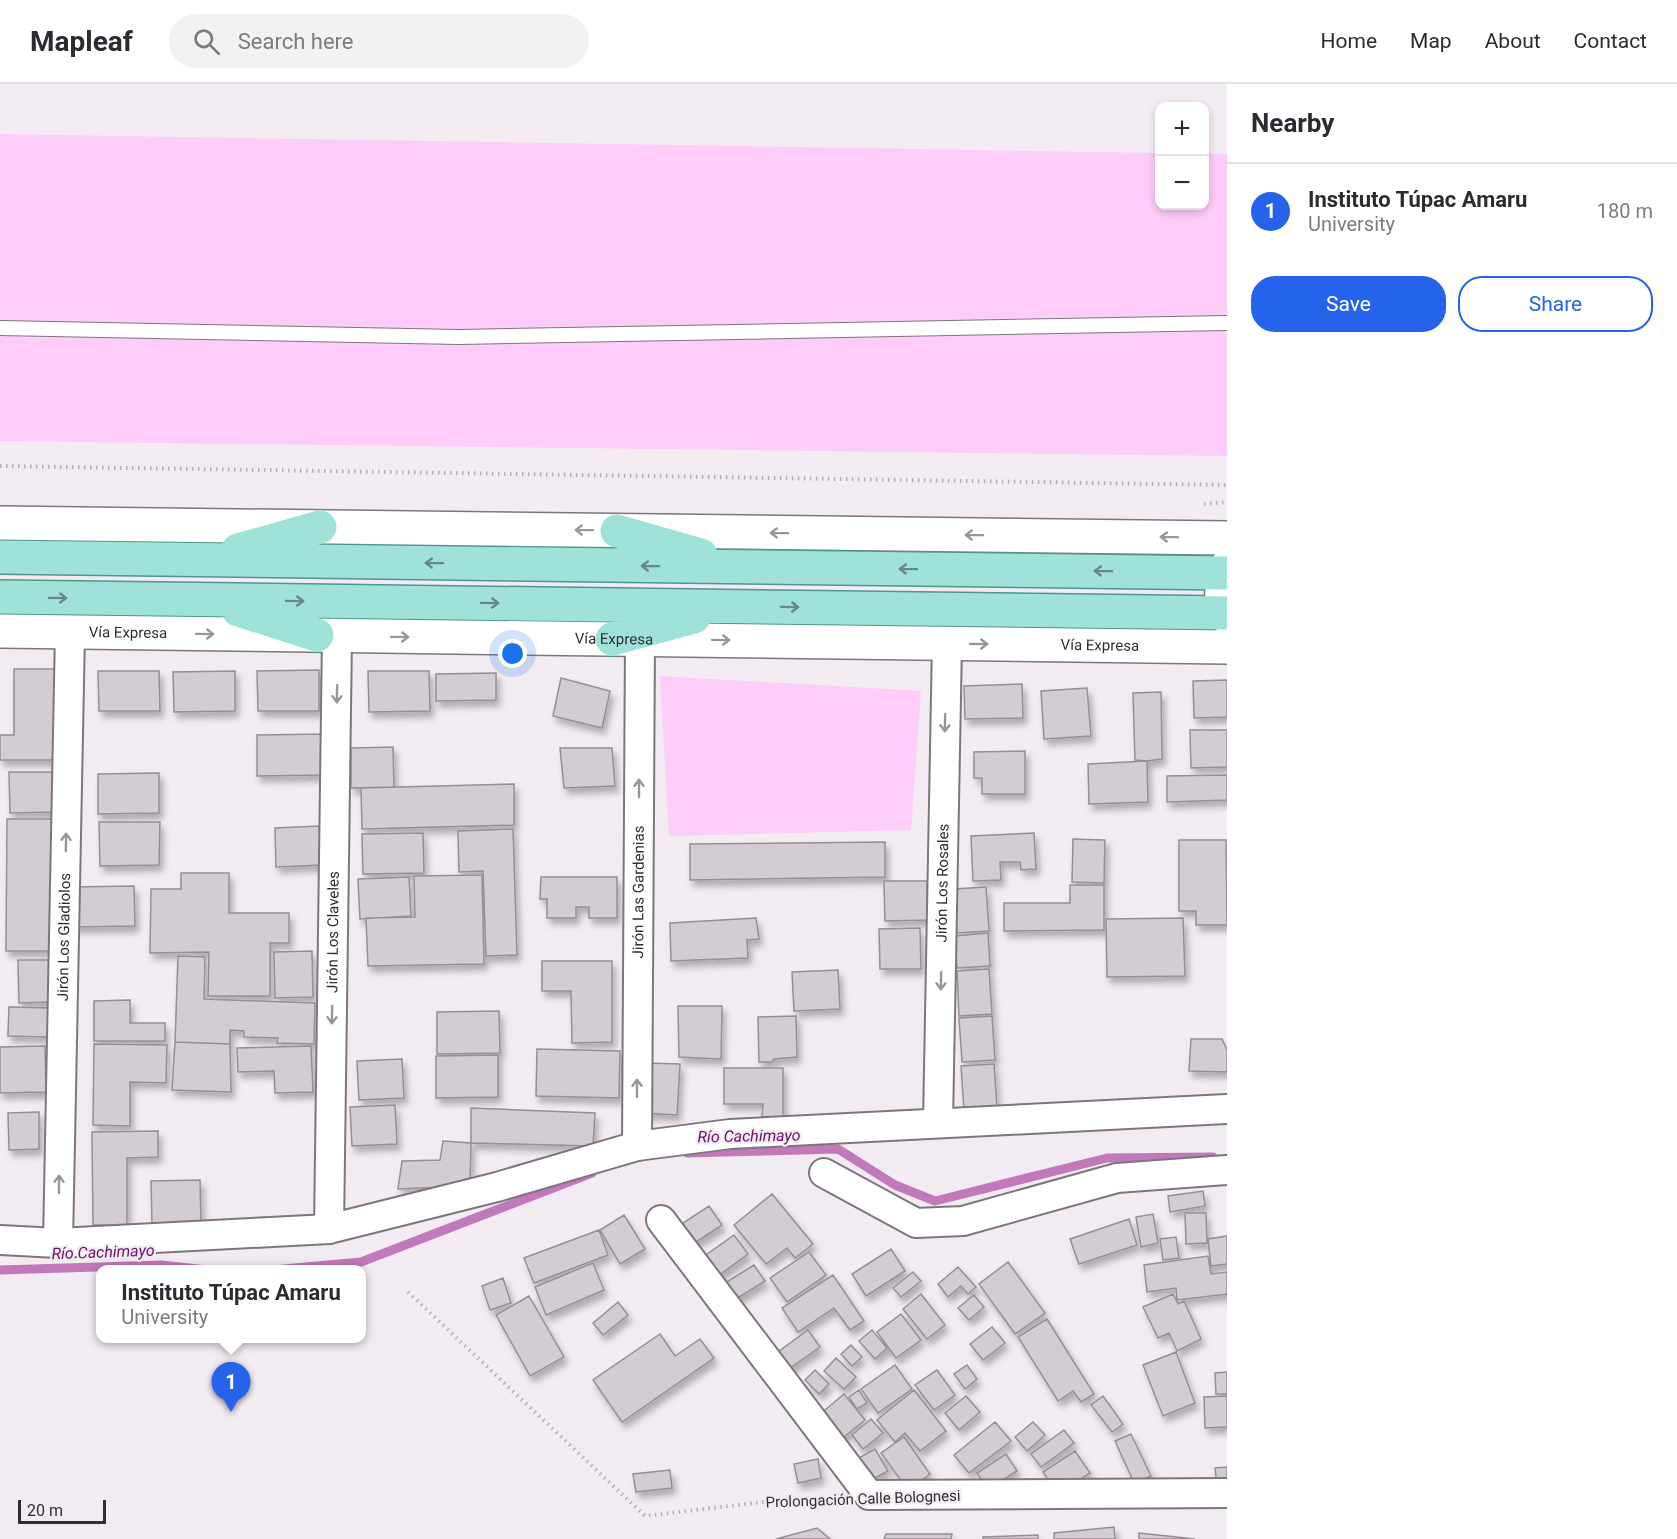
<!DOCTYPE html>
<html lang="en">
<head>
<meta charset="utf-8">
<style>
	body { margin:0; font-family:Roboto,sans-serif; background:#f2f2f3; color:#2b2b33 }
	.controls { position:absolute; right:18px; top:18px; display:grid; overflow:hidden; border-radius:12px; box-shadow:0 3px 9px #0003 }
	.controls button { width:54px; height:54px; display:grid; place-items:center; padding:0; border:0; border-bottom:2px solid #e1e1e2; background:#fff; color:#2b2b33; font:30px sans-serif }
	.scale { position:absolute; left:18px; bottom:15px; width:88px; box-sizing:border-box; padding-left:6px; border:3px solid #312e31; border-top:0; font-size:16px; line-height:21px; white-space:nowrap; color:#312e31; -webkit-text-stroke:4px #f3ebf2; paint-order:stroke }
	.you { position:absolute; left:513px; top:570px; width:21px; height:21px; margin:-15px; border:4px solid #fff; border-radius:50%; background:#1a73e8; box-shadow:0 0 0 9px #1a73e833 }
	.badge { display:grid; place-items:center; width:39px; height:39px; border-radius:50%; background:#2563eb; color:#fff; font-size:20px; font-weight:700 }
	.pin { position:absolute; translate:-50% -50px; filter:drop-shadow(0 2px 3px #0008) }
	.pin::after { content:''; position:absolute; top:32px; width:21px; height:18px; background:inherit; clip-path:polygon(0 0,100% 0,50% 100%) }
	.popup { position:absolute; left:96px; top:1181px; width:270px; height:78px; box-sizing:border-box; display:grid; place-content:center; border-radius:12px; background:#fff; filter:drop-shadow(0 2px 4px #0005); font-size:20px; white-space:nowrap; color:#7c7c81 }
	.popup b { font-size:22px; color:#2b2b33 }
	.popup::after { content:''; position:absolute; left:50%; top:100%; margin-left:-12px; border:12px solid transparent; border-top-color:#fff }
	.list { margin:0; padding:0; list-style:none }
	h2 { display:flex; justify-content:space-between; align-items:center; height:78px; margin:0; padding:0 24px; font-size:26px }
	h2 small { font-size:20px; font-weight:400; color:#7c7c81 }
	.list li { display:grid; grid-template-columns:39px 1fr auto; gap:18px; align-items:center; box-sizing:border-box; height:96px; padding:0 24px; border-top:2px solid #e1e1e2 }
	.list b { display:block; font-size:22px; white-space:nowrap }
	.list p { margin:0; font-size:20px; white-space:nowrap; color:#7c7c81 }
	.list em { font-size:20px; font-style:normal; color:#7c7c81 }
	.actions { display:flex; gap:12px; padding:18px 24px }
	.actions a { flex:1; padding:14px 0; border:2px solid #2563eb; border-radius:24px; text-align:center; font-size:21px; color:#2563eb }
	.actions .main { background:#2563eb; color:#fff }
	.icon { flex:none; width:33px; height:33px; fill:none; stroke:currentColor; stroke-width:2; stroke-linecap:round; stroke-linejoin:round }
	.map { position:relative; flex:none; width:1227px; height:1455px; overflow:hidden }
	header { display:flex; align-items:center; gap:36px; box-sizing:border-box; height:84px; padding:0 30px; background:#fff; border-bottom:2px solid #e1e1e2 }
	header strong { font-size:28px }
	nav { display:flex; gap:33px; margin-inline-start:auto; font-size:21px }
	.search { width:420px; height:54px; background:#f2f2f3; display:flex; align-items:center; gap:15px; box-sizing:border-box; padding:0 21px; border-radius:33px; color:#7c7c81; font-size:22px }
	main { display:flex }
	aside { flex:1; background:#fff }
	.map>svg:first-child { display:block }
	.green { fill:#fdccf8 }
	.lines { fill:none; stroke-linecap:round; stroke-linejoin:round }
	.stream { stroke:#c279bc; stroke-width:9 }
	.building { fill:#d4ccd3; stroke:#968f95; stroke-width:1.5; filter:url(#shadow) }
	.lane-casing { stroke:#7e767d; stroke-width:16 }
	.street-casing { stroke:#7e767d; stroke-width:32 }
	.secondary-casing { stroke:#7e767d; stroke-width:36 }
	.primary-casing { stroke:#4e968e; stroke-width:36 }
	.path { stroke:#b5afb5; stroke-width:4; stroke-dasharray:1.5 4.5; stroke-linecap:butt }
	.lane { stroke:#fff; stroke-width:14 }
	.street { stroke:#fff; stroke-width:28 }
	.secondary { stroke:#fff; stroke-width:33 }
	.primary { stroke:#9ee2d9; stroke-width:33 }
	.oneway { stroke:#989698 }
	.oneway2 { stroke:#688885 }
	.labels { text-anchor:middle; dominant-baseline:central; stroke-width:4.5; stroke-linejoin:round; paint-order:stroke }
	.street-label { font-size:15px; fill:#312e31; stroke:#f3ebf2 }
	.water-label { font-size:16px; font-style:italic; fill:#6c1169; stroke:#f3ebf2 }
</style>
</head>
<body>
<header>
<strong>Mapleaf</strong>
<div class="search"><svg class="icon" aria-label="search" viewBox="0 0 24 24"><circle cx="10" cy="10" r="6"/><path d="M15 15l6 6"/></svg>Search here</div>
<nav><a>Home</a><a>Map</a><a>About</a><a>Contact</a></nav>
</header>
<main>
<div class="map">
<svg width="1227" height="1455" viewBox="0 0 1227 1455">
	<defs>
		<filter id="shadow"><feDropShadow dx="3.5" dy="6" stdDeviation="3" flood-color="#0004"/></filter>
	</defs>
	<rect width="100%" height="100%" fill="#f3ebf2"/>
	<path class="green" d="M0 50 1159 69 1160 122H1204L1205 69 1227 70V372L0 357Z
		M660 592 921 607 911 746 669 752Z"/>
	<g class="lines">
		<path class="stream" d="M687 1069 838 1065 895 1101 935 1117 1107 1074 1213 1073
			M0 1186 161 1181 207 1186
			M273 1186 361 1178 592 1089"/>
	</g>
	<path class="building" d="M14 585H57V676H0V651H14Z
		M319 586V627H258L257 587Z
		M98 587H159L160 627H99Z
		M235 587V627L174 628 173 588Z
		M368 587H429L430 627 369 628Z
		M496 589V616L436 617V590Z
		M561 594 610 607 602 644 553 632Z
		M1227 596V633L1194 634 1193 597Z
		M1022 600 1023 634 965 635 964 602Z
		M1087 604 1091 652 1044 655 1041 607Z
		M1161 608 1162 675 1147 677 1135 676 1133 609Z
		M1190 646H1227V683L1191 684Z
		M328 650V691L257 692V651Z
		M393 663 394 703 351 704V664Z
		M560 664H612L615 702 564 704Z
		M1025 667V710H982V694H974V668Z
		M1147 677 1148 718 1089 720 1088 680Z
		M9 688H55L56 728 10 729Z
		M159 689V729L98 730V690Z
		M1227 691V716L1167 718V692Z
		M514 700V741L362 745 361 704Z
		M7 735H53L52 867H6Z
		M99 738H160L159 781 100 782Z
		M319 742 322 781 276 783 275 744Z
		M513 745 517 871 486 872 483 787 459 788 458 747Z
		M423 749 424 789 363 790 362 750Z
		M1034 749 1036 785 1021 786 1020 778H1000L1001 796 973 797 971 752Z
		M1073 755 1105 756 1104 799 1072 798Z
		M1179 756H1226L1227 841H1196V827H1179Z
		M885 758V793L690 796V760Z
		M181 789H229V829H289V859H270V912H208L209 868 150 869 151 805H181Z
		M482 791 484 880 368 882 366 834 415 833 414 792Z
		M409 793 411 832 360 835 358 795Z
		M541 793H617V834H589V823H576V834H547V815H540Z
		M884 797H927L928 836 885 837Z
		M1070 801H1104V846L1004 847V819H1070Z
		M134 802 135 842 74 843 73 803Z
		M986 803 989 847 956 849 953 805Z
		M756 834 759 855 747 856 748 874 671 877 670 839Z
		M1183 834 1185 892 1107 893 1106 835Z
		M920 844 921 885H880L879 845Z
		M988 849 990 882 957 884 954 852Z
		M312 867 313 913 275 914 274 868Z
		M178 872 205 873 204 915 315 919 314 960 277 959 278 954 244 953V947L230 946V960L175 958Z
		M18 876H51V918L19 919Z
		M542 877H612V958L572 959 571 907H542Z
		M989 885 992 930 959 932 957 887Z
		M838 886 840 925 794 927 792 888Z
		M130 916V939H165V957H94V917Z
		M678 922H722L721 975 679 973Z
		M9 923 50 924 49 953 8 952Z
		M499 927 500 969 437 970V928Z
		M796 932 797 973 774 975 772 978H759L758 933Z
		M992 932 995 976 962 978 959 934Z
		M1191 955H1222L1227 966V988L1189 987Z
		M175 958 230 960 231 1008 172 1006Z
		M94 960 167 961 166 999 130 998V1042L93 1041Z
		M45 962 46 1008 0 1009V963Z
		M311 962 313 1008 275 1009 274 987 238 988 237 964Z
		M537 965 620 967 619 1014 536 1012Z
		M498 971V1013L436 1014V972Z
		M402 975 404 1014 359 1016 357 977Z
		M647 979 680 980 677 1031 643 1029Z
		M994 980 997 1024 964 1026 961 982Z
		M724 984H783V1034L762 1033 763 1020H724Z
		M395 1021 397 1060 352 1062 350 1023Z
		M471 1024 595 1029 593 1062 471 1059Z
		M39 1028V1065L9 1066 8 1029Z
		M158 1047V1073L127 1074V1141H93L92 1048Z
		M443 1057 471 1059 470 1102 398 1105 402 1077 440 1076Z
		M200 1096 201 1140 152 1141 151 1097Z
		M1203 1107 1205 1122 1170 1128 1168 1112Z
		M772 1110 813 1160 795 1174 787 1164 766 1180 734 1141Z
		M709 1122 722 1141 687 1164 674 1145Z
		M1185 1129H1206L1207 1159 1186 1160Z
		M1153 1130 1158 1159 1141 1163 1136 1133Z
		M624 1131 645 1165 620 1180 600 1146Z
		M1129 1135 1137 1161 1079 1180 1070 1155Z
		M599 1146 608 1171 534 1199 524 1174Z
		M734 1151 748 1170 710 1198 696 1178Z
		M1227 1152V1180L1211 1182 1208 1155Z
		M1176 1153 1179 1174 1163 1176 1160 1155Z
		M891 1165 905 1187 866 1212 852 1190Z
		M809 1168 826 1191 787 1218 770 1194Z
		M1208 1172 1211 1190 1227 1188V1212V1210L1177 1216 1176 1204 1147 1208 1144 1181Z
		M1008 1178 1045 1229 1015 1250 979 1200Z
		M593 1179 604 1206 546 1231 535 1203Z
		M754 1181 765 1197 728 1220 717 1204Z
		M958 1183 976 1203 968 1210 961 1202 948 1213 938 1200Z
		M913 1188 921 1197 901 1213 893 1204Z
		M833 1191 864 1237 850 1246 834 1224 798 1248 782 1224Z
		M503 1194 511 1219 490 1226 482 1202Z
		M921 1210 945 1241 927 1255 903 1225Z
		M1173 1210 1178 1220 1184 1217 1201 1255 1177 1267 1169 1249 1158 1254 1143 1223Z
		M974 1211 984 1223 969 1236 958 1224Z
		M529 1212 564 1273 530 1292 496 1231Z
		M618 1218 628 1231 603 1251 593 1239Z
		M901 1230 921 1256 896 1274 877 1248Z
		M1047 1235 1094 1310 1081 1318 1073 1307 1058 1317 1018 1253Z
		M992 1243 1005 1259 983 1276 970 1260Z
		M808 1246 820 1263 783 1289 771 1273Z
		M872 1246 887 1264 875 1275 859 1257Z
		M660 1250 675 1272 700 1255 714 1274 622 1338 593 1296Z
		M851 1261 862 1273 852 1282 841 1270Z
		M1176 1268 1195 1319 1163 1332 1143 1281Z
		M836 1274 856 1293 844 1305 824 1287Z
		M895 1281 912 1305 878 1329 861 1305Z
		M967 1281 977 1295 965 1305 954 1290Z
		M815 1286 829 1300 819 1310 805 1296Z
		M937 1286 955 1311 934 1326 915 1301Z
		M1227 1288V1310H1216L1215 1289Z
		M859 1306 867 1319 857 1325 849 1313Z
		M914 1306 946 1347 920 1367 905 1349 895 1358 877 1336Z
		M844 1310 865 1336 834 1361 813 1336Z
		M966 1312 980 1328 959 1346 945 1329Z
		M1103 1312 1123 1340 1112 1348 1091 1321Z
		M1227 1312V1343L1205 1344 1204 1313Z
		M871 1335 883 1349 863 1365 852 1351Z
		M995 1338 1011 1357 969 1389 954 1371Z
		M1033 1338 1045 1351 1027 1367 1015 1353Z
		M1064 1346 1074 1359 1041 1383 1031 1370Z
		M1131 1350 1151 1392 1134 1399 1115 1357Z
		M904 1353 930 1390 908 1406 881 1369Z
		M875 1365 888 1387 868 1398 855 1376Z
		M1075 1367 1090 1389 1057 1410 1043 1388Z
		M1006 1370 1017 1387 988 1405 977 1389Z
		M818 1375 821 1394 798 1399 794 1380Z
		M1227 1383V1408L1218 1409 1215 1384Z
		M670 1386 672 1404 636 1408 633 1390Z
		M1114 1443 1115 1455H1054V1449Z
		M817 1444 830 1455H776Z
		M1139 1449 1195 1455H1139Z
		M886 1450H952L951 1455H884Z
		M1038 1451V1455H983V1453Z"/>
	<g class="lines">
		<g class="lane-casing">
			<path id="lane" d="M0 244 459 253 1227 239"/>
		</g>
		<g class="street-casing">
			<g id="street">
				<path id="s1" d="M938 1039 947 559"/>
				<path id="s2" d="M637 1062 640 555"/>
				<path d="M824 1089 916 1139 963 1137 1117 1094 1227 1086"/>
				<path d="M661 1136 869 1411 1227 1409"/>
				<path id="s3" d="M329 1145 337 552"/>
				<path d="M0 1156 58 1159 329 1145 497 1103 637 1062 730 1050 1227 1025"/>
				<path id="s4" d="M58 1159 70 548"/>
			</g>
		</g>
		<g class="secondary-casing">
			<g id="secondary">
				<path d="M0 439 1227 454"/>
				<path d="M1227 482C1220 497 1220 519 1227 533"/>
				<path id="s5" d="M0 547 1227 563"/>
			</g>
		</g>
		<g class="primary-casing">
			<path id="primary" d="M617 447 701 471
				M238 466 320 443
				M0 473 1227 489
				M0 513 1227 529
				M238 526 317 551
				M612 555 694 533"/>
		</g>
		<path class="path" d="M0 382 1227 401
			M1204 420 1227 418
			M408 1208 645 1432 788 1415 836 1413"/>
		<use href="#lane" class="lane"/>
		<use href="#street" class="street"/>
		<use href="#secondary" class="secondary"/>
		<use href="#primary" class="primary"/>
	</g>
	<defs><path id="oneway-shaft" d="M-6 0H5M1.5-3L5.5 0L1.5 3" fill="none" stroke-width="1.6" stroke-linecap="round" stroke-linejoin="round" transform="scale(1.5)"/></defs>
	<g class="oneway">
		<use href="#oneway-shaft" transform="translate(584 446) rotate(-179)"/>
		<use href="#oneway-shaft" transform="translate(779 449) rotate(-179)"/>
		<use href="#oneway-shaft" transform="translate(974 451) rotate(-179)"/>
		<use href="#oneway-shaft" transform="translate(1169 453) rotate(-179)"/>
		<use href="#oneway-shaft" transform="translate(205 550) rotate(1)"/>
		<use href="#oneway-shaft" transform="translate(400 553) rotate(1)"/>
		<use href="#oneway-shaft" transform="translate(721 556) rotate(1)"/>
		<use href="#oneway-shaft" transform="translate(979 560) rotate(1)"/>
		<use href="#oneway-shaft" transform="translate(337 610) rotate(91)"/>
		<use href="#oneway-shaft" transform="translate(945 639) rotate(91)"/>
		<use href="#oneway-shaft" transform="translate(639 704) rotate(-90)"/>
		<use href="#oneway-shaft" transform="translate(66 758) rotate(-89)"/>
		<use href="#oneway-shaft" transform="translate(941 897) rotate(91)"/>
		<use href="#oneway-shaft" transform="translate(332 931) rotate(91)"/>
		<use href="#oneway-shaft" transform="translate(637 1004) rotate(-90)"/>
		<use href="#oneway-shaft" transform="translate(59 1100) rotate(-89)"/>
	</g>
	<g class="oneway2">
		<use href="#oneway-shaft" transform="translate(434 479) rotate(-179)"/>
		<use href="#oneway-shaft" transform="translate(650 482) rotate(-179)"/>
		<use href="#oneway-shaft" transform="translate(908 485) rotate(-179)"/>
		<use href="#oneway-shaft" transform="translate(1103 487) rotate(-179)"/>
		<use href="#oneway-shaft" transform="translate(58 514) rotate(1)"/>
		<use href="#oneway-shaft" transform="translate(295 517) rotate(1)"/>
		<use href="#oneway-shaft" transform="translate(490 519) rotate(1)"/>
		<use href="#oneway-shaft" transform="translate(790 523) rotate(1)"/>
	</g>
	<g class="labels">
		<g class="street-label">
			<text stroke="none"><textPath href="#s5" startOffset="128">Vía Expresa</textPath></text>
			<text stroke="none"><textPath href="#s5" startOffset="614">Vía Expresa</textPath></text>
			<text stroke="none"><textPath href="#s5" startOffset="1100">Vía Expresa</textPath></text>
			<text stroke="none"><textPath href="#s1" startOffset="240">Jirón Los Rosales</textPath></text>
			<text stroke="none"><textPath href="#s2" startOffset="254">Jirón Las Gardenias</textPath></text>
			<text stroke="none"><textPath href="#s3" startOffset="297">Jirón Los Claveles</textPath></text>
			<text stroke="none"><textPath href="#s4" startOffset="306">Jirón Los Gladiolos</textPath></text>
			<text transform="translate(863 1415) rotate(-2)">Prolongación Calle Bolognesi</text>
		</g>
		<g class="water-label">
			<text transform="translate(749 1052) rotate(-1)">Río Cachimayo</text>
			<text transform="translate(103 1168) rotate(-2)">Río Cachimayo</text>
		</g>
	</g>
</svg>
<div class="controls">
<button>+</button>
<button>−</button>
</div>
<div class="scale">20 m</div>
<div class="you"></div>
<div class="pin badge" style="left:231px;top:1328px">1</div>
<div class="popup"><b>Instituto Túpac Amaru</b>University</div>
</div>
<aside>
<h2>Nearby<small></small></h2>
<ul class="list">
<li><span class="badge">1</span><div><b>Instituto Túpac Amaru</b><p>University</p></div><em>180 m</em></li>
</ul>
<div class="actions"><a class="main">Save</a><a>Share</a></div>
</aside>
</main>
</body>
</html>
